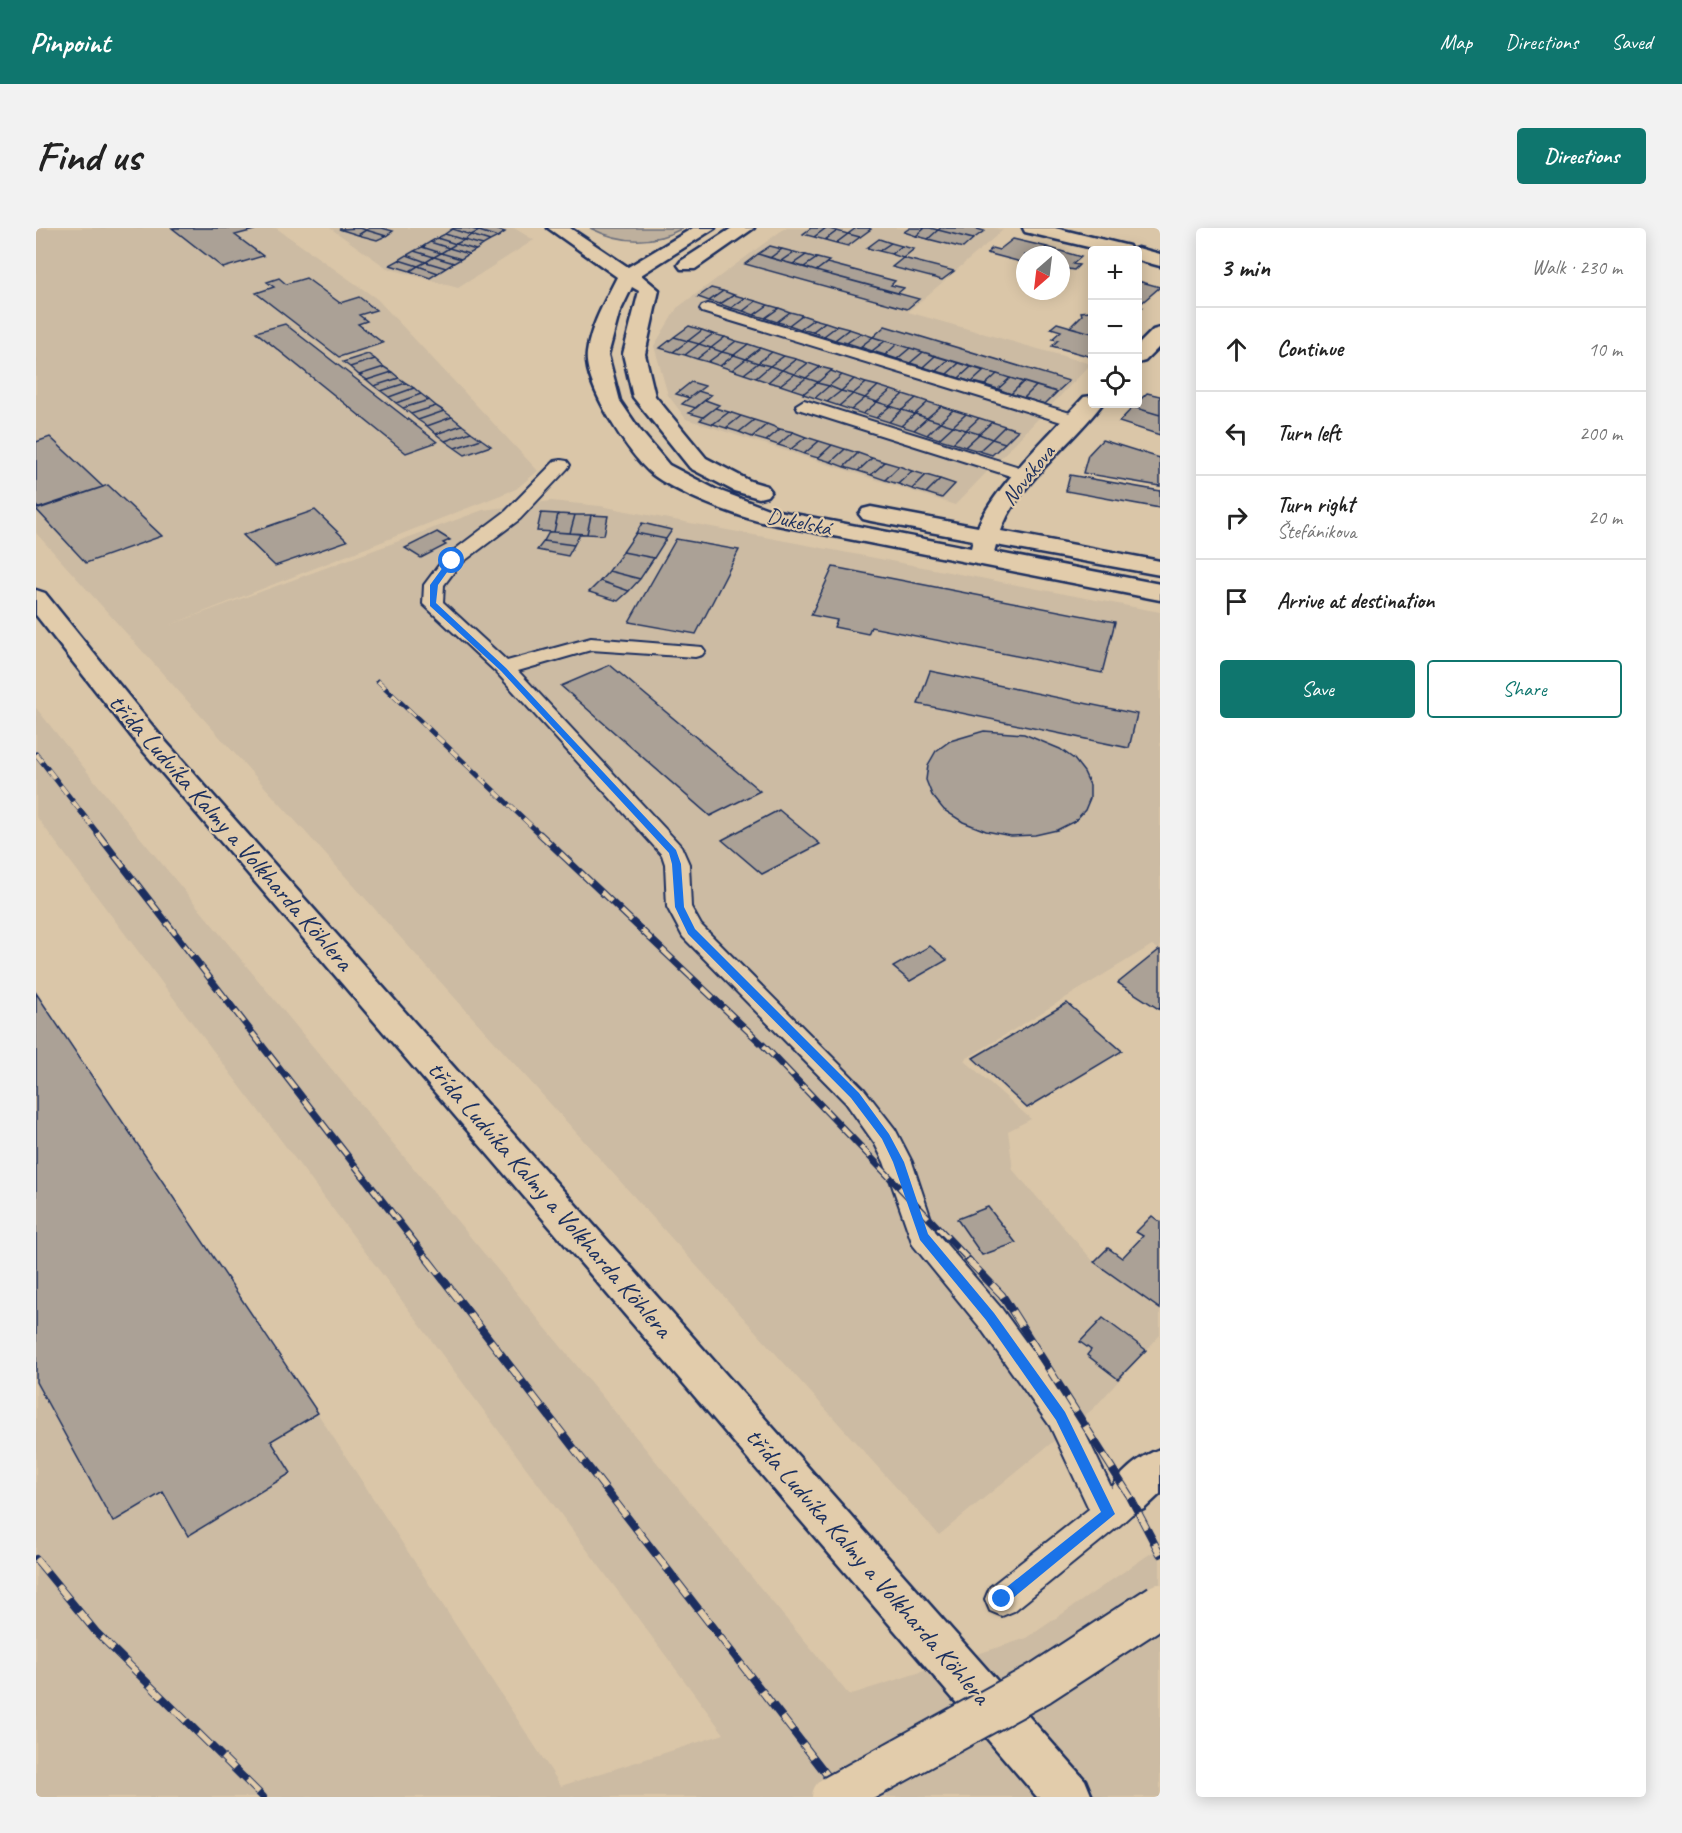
<!DOCTYPE html>
<html lang="en">
<head>
<meta charset="utf-8">
<style>
	body { margin:0; font-family:Caveat,sans-serif; background:#f2f2f2; color:#222 }
	.controls { position:absolute; right:18px; top:18px; display:grid; overflow:hidden; border-radius:6px; box-shadow:0 3px 15px #0003 }
	.controls button { width:54px; height:54px; display:grid; place-items:center; padding:0; border:0; border-bottom:2px solid #e0e0e0; background:#fff; color:#222; font:30px sans-serif }
	.compass { position:absolute; left:980px; top:18px; width:54px; height:54px; border-radius:50%; background:#fff; box-shadow:0 3px 15px #0003; rotate:208deg }
	.stop { position:absolute; width:18px; height:18px; margin:-14px; border:4px solid #1a73e8; border-radius:50%; background:#fff }
	.stop.end { background:#1a73e8; border-color:#fff; box-shadow:0 2px 6px #0008 }
	.list { margin:0; padding:0; list-style:none }
	h2 { display:flex; justify-content:space-between; align-items:center; height:78px; margin:0; padding:0 24px; font-size:26px }
	h2 small { font-size:20px; font-weight:400; color:#767676 }
	.list li { display:grid; grid-template-columns:39px 1fr auto; gap:18px; align-items:center; box-sizing:border-box; height:84px; padding:0 24px; border-top:2px solid #e0e0e0 }
	.list b { display:block; font-size:22px; white-space:nowrap }
	.list p { margin:0; font-size:20px; white-space:nowrap; color:#767676 }
	.list em { font-size:20px; font-style:normal; color:#767676 }
	.actions { display:flex; gap:12px; padding:18px 24px }
	.actions a { flex:1; padding:14px 0; border:2px solid #0f766e; border-radius:6px; text-align:center; font-size:21px; color:#0f766e }
	.actions .main { background:#0f766e; color:#fff }
	.icon { flex:none; width:33px; height:33px; fill:none; stroke:currentColor; stroke-width:2; stroke-linecap:round; stroke-linejoin:round }
	.map { position:relative; flex:none; width:1124px; height:1569px; overflow:hidden; border-radius:6px }
	header { display:flex; align-items:center; gap:36px; box-sizing:border-box; height:84px; padding:0 30px; background:#0f766e; color:#fff }
	header strong { font-size:28px }
	nav { display:flex; gap:33px; margin-inline-start:auto; font-size:21px }
	.intro { display:flex; align-items:center; justify-content:space-between; box-sizing:border-box; height:144px; padding:0 36px }
	h1 { margin:0; font-size:42px }
	.button { padding:15px 27px; border-radius:6px; background:#0f766e; color:#fff; font-size:21px; font-weight:700 }
	main { display:flex; gap:36px; padding:0 36px }
	aside { flex:1; background:#fff; border-radius:6px; box-shadow:0 3px 15px #0003 }
	.map>svg:first-child { display:block }
	.built { fill:#ccbba3 }
	.green { fill:#beb09d; stroke:#6c707e; stroke-width:1.5 }
	.building { fill:#aba196; stroke:#1b2f5e; stroke-width:1.5 }
	.lines { fill:none; stroke-linecap:round; stroke-linejoin:round }
	.lane-casing { stroke:#1b2f5e; stroke-width:4 }
	.street-casing { stroke:#1b2f5e; stroke-width:5 }
	.secondary-casing { stroke:#1b2f5e; stroke-width:5 }
	.lane { fill:#e2ccab; fill-rule:evenodd }
	.street { fill:#e2ccab; fill-rule:evenodd }
	.secondary { fill:#e2ccab; fill-rule:evenodd }
	.rail-far2-casing { stroke:#1b2f5e; stroke-width:5 }
	.rail-far1-casing { stroke:#1b2f5e; stroke-width:7 }
	.rail-casing { stroke:#1b2f5e; stroke-width:8 }
	.rail-far2 { stroke:#e2ccab; stroke-width:4; stroke-dasharray:10; stroke-linecap:butt }
	.rail-far1 { stroke:#e2ccab; stroke-width:4.5; stroke-dasharray:14; stroke-linecap:butt }
	.rail { stroke:#e2ccab; stroke-width:6; stroke-dasharray:17; stroke-linecap:butt }
	.street-bridge-casing { stroke:#1b2f5e; stroke-width:46; stroke-linecap:butt }
	.street-bridge { stroke:#e2ccab; stroke-width:42 }
	.route { fill:#1a73e8 }
	.labels { text-anchor:middle; dominant-baseline:central; stroke-width:4.5; stroke-linejoin:round; paint-order:stroke }
	.far-street-label { font-size:22px; fill:#1b2f5e; stroke:#e2ccab }
	.street-label { font-size:26px; fill:#1b2f5e; stroke:#e2ccab }
</style>
</head>
<body>
<header>
<strong>Pinpoint</strong>
<nav><a>Map</a><a>Directions</a><a>Saved</a></nav>
</header>
<div class="intro"><h1>Find us</h1><a class="button">Directions</a></div>
<main>
<div class="map">
<svg width="1124" height="1569" viewBox="0 0 1124 1569">
	<rect width="100%" height="100%" fill="#dac6a8"/>
	<filter id="ink" filterUnits="userSpaceOnUse"><feTurbulence type="fractalNoise" baseFrequency=".0167" numOctaves="2"/><feDisplacementMap in="SourceGraphic" scale="12" xChannelSelector="R" yChannelSelector="G"/><feConvolveMatrix kernelMatrix="1 2 1 2 8 2 1 2 1" color-interpolation-filters="sRGB"/></filter>
	<g filter="url(#ink)">
		<path class="built" d="M0 0H240L341 71 502 243 480 261 134 397 447 282 515 273 564 278 1124 384V722L1116 717 928 832 995 891 972 903 977 942 1058 1034 1124 1081V1107L1058 1180 903 1307 0 305Z
			M294 0H478L498 12 422 60 351 40Z
			M749 0H958L967 2 872 84 1055 136 919 277 650 191 632 167 618 118 641 80Z
			M0 480 98 602 813 1467 991 1410 1124 1319V1569H0V765L282 1186 525 1558 688 1506 355 1058 0 588Z"/>
		<path class="green" d="M554 0H647C616 17 586 16 554 0Z"/>
		<path class="building" d="M136 0H216L218 2 199 7 227 28 187 40Z
			M324 0 330 2 322 7 303 1Z
			M334 0H346L357 3 350 8 330 2Z
			M418 0H432L443 3 435 7 416 1Z
			M448 0H455L469 4 462 9 443 3Z
			M775 0H790L778 9 767 6Z
			M790 0 801 3 789 12 778 9Z
			M820 0H833L835 1 824 9 812 6Z
			M874 0H889L880 8 868 4Z
			M889 0H894L902 2 892 11 880 8Z
			M905 0H938L948 3 937 11 902 2Z
			M416 1 435 7 428 12 409 6Z
			M330 2 350 8 341 12 322 7Z
			M902 2 937 11 927 20 892 11Z
			M443 3 462 9 454 13 435 7Z
			M801 3 812 6 800 15 789 12Z
			M409 6 428 12 420 16 401 10Z
			M812 6 824 9 812 18 800 15Z
			M435 7 454 13 447 17 428 12Z
			M401 10 420 16 413 20 394 14Z
			M843 11 855 15 843 23 831 20Z
			M977 11 1011 19 1002 27H989V35L951 25 956 20 963 22Z
			M428 12 447 17 440 22 420 16Z
			M394 14 413 20 405 25 386 19Z
			M855 15 866 18 855 26 843 23Z
			M420 16 440 22 433 26 413 20Z
			M734 18 746 21 734 30 722 26Z
			M866 18 878 21 867 30 855 26Z
			M386 19 405 25 398 29 378 23Z
			M1011 19 1045 29 1037 36 1043 37 1038 42 1032 41 1025 45V27H1002Z
			M413 20 433 26 425 31 405 25Z
			M746 21 758 24 745 33 734 30Z
			M378 23 398 29 390 34 371 27Z
			M758 24 770 27 757 36 745 33Z
			M405 25 425 31 418 35 398 29Z
			M722 26 780 43 883 71 871 81 709 36Z
			M371 27 390 34 382 38 363 32Z
			M770 27 781 30 768 39 757 36Z
			M398 29 418 35 410 40 390 34Z
			M781 30 793 33 780 43 768 39Z
			M867 30 918 43 906 52 856 39Z
			M363 32 382 38 374 43 354 37Z
			M390 34 410 40 402 45 382 38Z
			M791 35 859 53 855 57 868 60 862 65 780 43Z
			M382 38 402 45 394 50 374 43Z
			M243 50 250 56 270 50 304 75 323 69 340 82 323 87 331 93 322 96 347 115 303 129 220 65 238 59 231 54Z
			M1102 53 1124 59 1102 78 1106 79 1102 83Z
			M675 60 687 63 673 73 662 69Z
			M687 63 698 67 684 76 673 73Z
			M698 67 709 70 695 80 684 76Z
			M709 70 720 73 707 83 695 80Z
			M720 73 732 77 718 87 707 83Z
			M732 77 743 80 729 90 718 87Z
			M743 80 754 84 741 94 729 90Z
			M1054 83 1056 84V105L1034 99 1046 87 1045 84Z
			M754 84 766 87 753 97 741 94Z
			M766 87 778 91 764 101 753 97Z
			M778 91 789 94 776 104 764 101Z
			M789 94 801 98 788 108 776 104Z
			M1021 95 1056 105V129L1016 118 1022 112 1016 111 1025 103 1015 100Z
			M249 96 401 214 370 225 220 104Z
			M653 98 666 102 652 113 638 109Z
			M801 98 813 101 799 112 788 108Z
			M849 98 1033 153 1021 164 837 109Z
			M813 101 825 105 811 115 799 112Z
			M666 102 677 106 663 116 652 113Z
			M825 105 837 109 824 119 811 115Z
			M677 106 689 109 675 120 663 116Z
			M638 109 652 113 637 124 624 120Z
			M689 109 700 113 686 124 675 120Z
			M837 109 849 113 836 123 824 119Z
			M652 113 663 116 649 127 637 124Z
			M700 113 712 116 698 127 686 124Z
			M849 113 861 116 849 127 836 123Z
			M663 116 675 120 661 131 649 127Z
			M712 116 724 120 710 131 698 127Z
			M861 116 874 120 861 131 849 127Z
			M675 120 686 124 672 134 661 131Z
			M724 120 736 124 722 135 710 131Z
			M874 120 887 124 874 135 861 131Z
			M686 124 698 127 684 138 672 134Z
			M736 124 748 128 734 138 722 135Z
			M887 124 899 128 887 139 874 135Z
			M332 126 339 131 314 139 307 134Z
			M698 127 710 131 696 142 684 138Z
			M748 128 760 131 746 142 734 138Z
			M899 128 912 132 900 143 887 139Z
			M339 131 348 139 323 147 314 139Z
			M710 131 722 135 708 146 696 142Z
			M760 131 772 135 758 146 746 142Z
			M912 132 923 135 911 146 900 143Z
			M722 135 734 138 720 150 708 146Z
			M772 135 784 139 770 150 758 146Z
			M923 135 935 139 923 150 911 146Z
			M734 138 746 142 732 154 720 150Z
			M348 139 356 144 331 152 323 147Z
			M784 139 796 142 782 154 770 150Z
			M935 139 948 143 936 154 923 150Z
			M746 142 758 146 744 157 732 154Z
			M795 143 806 147 793 158 781 155Z
			M948 143 961 146 949 157 936 154Z
			M356 144 363 150 338 158 331 152Z
			M758 146 770 150 756 161 744 157Z
			M961 146 974 150 962 161 949 157Z
			M806 147 818 151 805 163 793 158Z
			M363 150 370 155 345 163 338 158Z
			M770 150 782 154 768 165 756 161Z
			M974 150 987 154 975 166 962 161Z
			M818 151 830 155 817 166 805 163Z
			M655 154 669 158 653 170 640 166Z
			M987 154 1000 158 988 170 975 166Z
			M370 155 378 160 353 169 345 163Z
			M781 155 793 158 779 170 767 166Z
			M830 155 842 158 829 170 817 166Z
			M793 158 805 163 791 174 779 170Z
			M842 158 855 162 841 174 829 170Z
			M1000 158 1021 164 1009 176 988 170Z
			M378 160 385 166 360 175 353 169Z
			M855 162 867 166 854 178 841 174Z
			M662 163 675 167 660 180 646 176Z
			M805 163 817 166 803 178 791 174Z
			M1111 165 1124 168V187L1097 179Z
			M385 166 393 172 367 180 360 175Z
			M817 166 829 170 815 182 803 178Z
			M867 166 880 170 866 182 854 178Z
			M829 170 841 174 827 186 815 182Z
			M880 170 892 174 879 186 866 182Z
			M393 172 400 178 375 186 367 180Z
			M669 172 683 177 667 189 653 185Z
			M841 174 854 178 840 190 827 186Z
			M892 174 905 178 891 190 879 186Z
			M400 178 408 183 382 192 375 186Z
			M854 178 866 182 853 194 840 190Z
			M905 178 917 182 904 194 891 190Z
			M1097 179 1124 187V207L1083 194Z
			M679 180 693 184 677 196 664 192Z
			M866 182 879 186 865 198 853 194Z
			M917 182 930 186 917 198 904 194Z
			M408 183 416 189 391 198 382 192Z
			M693 184 705 188 690 200 677 196Z
			M879 186 891 190 878 202 865 198Z
			M930 186 943 190 930 202 917 198Z
			M705 188 718 192 703 204 690 200Z
			M416 189 426 197 400 206 391 198Z
			M891 190 904 194 891 207 878 202Z
			M943 190 956 194 943 206 930 202Z
			M718 192 731 196 716 209 703 204Z
			M904 194 917 198 903 211 891 207Z
			M956 194 969 198 956 211 943 206Z
			M731 196 744 201 730 213 716 209Z
			M426 197 435 204 409 213 400 206Z
			M917 198 930 202 917 215 903 211Z
			M969 198 982 202 969 215 956 211Z
			M744 201 757 204 742 217 730 213Z
			M930 202 943 206 929 219 917 215Z
			M435 204 445 211 419 220 409 213Z
			M757 204 770 209 755 221 742 217Z
			M943 206 956 211 943 223 929 219Z
			M14 209 67 259 3 281 0 278V214Z
			M770 209 783 213 768 226 755 221Z
			M445 211 455 218 429 227 419 220Z
			M956 211 969 215 956 227 943 223Z
			M1066 212 1124 230V258L1047 245 1052 227Z
			M783 213 796 217 782 230 768 226Z
			M796 217 809 221 795 234 782 230Z
			M809 221 822 225 808 239 795 234Z
			M822 225 836 230 822 243 808 239Z
			M836 230 849 234 835 247 822 243Z
			M849 234 863 238 849 252 835 247Z
			M863 238 876 243 862 256 849 252Z
			M876 243 890 247 876 261 862 256Z
			M890 247 904 251 890 265 876 261Z
			M1034 247 1124 263V280L1030 263Z
			M904 251 919 256 906 270 890 265Z
			M72 257 126 308 50 335 0 281Z
			M279 282 311 313 239 338 207 307Z
			M505 285 522 286 518 304 501 303Z
			M522 286 539 287 534 305 518 304Z
			M539 287H555L551 306 534 305Z
			M555 287 572 288 568 307 551 306Z
			M606 295 636 302 630 311 600 305Z
			M401 304 414 312 407 315 410 317 385 330 369 320Z
			M513 304H518L544 306 538 317 508 313Z
			M600 305 630 311 618 330 587 324Z
			M640 311 703 322 660 406 593 394Z
			M508 313 538 317 532 328 501 322Z
			M587 324 618 330 604 351 573 343Z
			M797 339 1079 394 1066 445 835 399 832 406 798 399 801 392 775 387Z
			M573 343 604 351 593 363 564 353Z
			M564 353 593 363 582 373 553 364Z
			M574 437 724 563 674 588 525 458Z
			M894 443 1101 486 1093 520 882 476Z
			M948 503 988 506 1024 521 1038 531 1048 544 1054 557V570L1049 582 1039 593 1021 602 999 607 975 608 950 603 927 594 908 582 896 567 890 552 892 537 900 523 914 513Z
			M743 582 784 616 726 646 686 612Z
			M894 718 911 732 874 753 857 739Z
			M1123 722H1124V782L1082 755Z
			M0 765 282 1185 235 1213 255 1245 152 1308 127 1264 77 1294 0 1154Z
			M1031 775 1086 823 991 880 937 830Z
			M952 979 980 1015 946 1027 921 991Z
			M1116 988 1124 994V1081L1058 1034 1072 1020 1086 1030 1107 1008 1100 1004Z
			M1067 1090 1110 1122 1082 1151 1051 1127 1055 1122 1044 1114Z"/>
		<g class="lines">
			<g class="lane-casing">
				<path id="lane" d="M672 76 1044 188 1047 192 1038 197 1032 196 666 84 664 81 666 78Z
					M768 172 996 243 999 247 990 252 984 251 762 181 760 177Z
					M525 232 531 233 534 237 531 241 484 291 423 337 408 357 407 374 471 433 555 410 666 419 669 423 666 427 659 429 555 422 482 443 645 618 653 636 655 679 665 697 828 861 859 901 876 934 899 1003 965 1080 1036 1178 1077 1263 1085 1260 1096 1264 1101 1275 1096 1286 1084 1297 978 1383 966 1388 954 1383 949 1371 954 1359 1053 1281 1014 1198 943 1098 877 1017 848 934 839 916 810 875 647 709 631 679 629 636 626 627 461 445 387 376 388 357 409 329 470 283 519 233Z"/>
			</g>
			<g class="street-casing">
				<path id="street" d="M512 0H534L592 39 657 0H679L605 47 623 62 609 126 619 168 670 230 714 253 731 258 735 263 731 268 723 270 698 263 654 240 597 169 587 126 603 63 596 59 583 86 572 127 584 173 603 201 633 237 679 261 732 281 935 320 937 312 835 293 827 291 823 286 827 281 835 279 942 299C955 262 1020 200 1048 169L1056 168V176H1066C1037 215 980 257 965 303L1124 333V347L960 317 958 324 1124 356V372L726 294C697 287 641 265 617 247 593 228 547 156 551 125 554 99 569 73 581 49Z
					M696 0H718L659 41H645L642 37 645 33Z
					M987 0H1019L1093 18 1095 22 1102 20 1124 26V38L1102 32V22H1065L989 4Z
					M1124 100V118L1109 133 1102 135V117L1117 102Z
					M1124 1221V1266L1108 1281 1093 1287 1078 1281 1072 1267C1082 1246 1102 1229 1124 1221Z"/>
			</g>
			<g class="secondary-casing">
				<path id="secondary" d="M0 362 9 365 123 506 1049 1552 1056 1569H1001L103 518 0 387Z"/>
			</g>
			<use href="#lane" class="lane"/>
			<use href="#street" class="street"/>
			<use href="#secondary" class="secondary"/>
			<g class="rail-far2-casing">
				<path id="rail-far2" d="M342 453 505 607
					M0 526 63 607"/>
			</g>
			<g class="rail-far1-casing">
				<path id="rail-far1" d="M62 606 393 1033
					M504 606 727 817 934 1033"/>
			</g>
			<g class="rail-casing">
				<path id="rail" d="M392 1032 808 1569
					M932 1032 966 1067 1093 1267 1124 1326
					M0 1331 60 1404 227 1569"/>
			</g>
			<use href="#rail-far2" class="rail-far2"/>
			<use href="#rail-far1" class="rail-far1"/>
			<use href="#rail" class="rail"/>
			<g class="street-bridge-casing">
				<path id="street-bridge" d="M797 1569 1004 1455 1124 1377"/>
			</g>
			<use href="#street-bridge" class="street-bridge"/>
		</g>
	</g>
	<path class="route" d="M413 331 419 333 402 357 400 375 470 440 640 622 645 636 648 679 659 701 823 865 853 906 868 934 892 1006 958 1085 1029 1184 1079 1286 971 1375H962V1366L1065 1284 1020 1192 950 1092 884 1012 857 934 846 911 815 870 652 706 639 679 636 636 633 625 465 443 394 378V357Z"/>
	<g class="labels">
		<g class="far-street-label">
			<text transform="translate(992 247) rotate(-51)">Novákova</text>
			<text transform="translate(763 294) rotate(12)">Dukelská</text>
		</g>
		<g class="street-label">
			<text transform="translate(195 604) rotate(49)">třída Ludvíka Kalmy a Volkharda Köhlera</text>
			<text transform="translate(514 971) rotate(49)">třída Ludvíka Kalmy a Volkharda Köhlera</text>
			<text transform="translate(832 1338) rotate(49)">třída Ludvíka Kalmy a Volkharda Köhlera</text>
		</g>
	</g>
</svg>
<div class="controls">
<button>+</button>
<button>−</button>
<button><svg class="icon" aria-label="locate" viewBox="0 0 24 24"><circle cx="12" cy="12" r="6"/><path d="M12 2v4M12 18v4M2 12h4M18 12h4"/></svg></button>
</div>
<svg class="compass" viewBox="-18 -18 36 36"><path d="M0-13l5 13h-10z" fill="#e53935"/><path d="M0 13l5-13h-10z" fill="#767676"/></svg>
<div class="stop" style="left:416px;top:333px"></div>
<div class="stop end" style="left:966px;top:1371px"></div>
</div>
<aside>
<h2>3 min<small>Walk · 230 m</small></h2>
<ul class="list">
<li><svg class="icon" aria-label="ahead" viewBox="0 0 24 24"><path d="M12 20V5M6 11l6-6 6 6"/></svg><div><b>Continue</b></div><em>10 m</em></li>
<li><svg class="icon" aria-label="left" viewBox="0 0 24 24"><path d="M17 20v-9H6M10 6l-5 5 5 5"/></svg><div><b>Turn left</b></div><em>200 m</em></li>
<li><svg class="icon" aria-label="right" viewBox="0 0 24 24"><path d="M7 20v-9h11M14 6l5 5-5 5"/></svg><div><b>Turn right</b><p>Štefánikova</p></div><em>20 m</em></li>
<li><svg class="icon" aria-label="arrive" viewBox="0 0 24 24"><path d="M6 21V4h12l-3 4 3 4H6"/></svg><div><b>Arrive at destination</b></div></li>
</ul>
<div class="actions"><a class="main">Save</a><a>Share</a></div>
</aside>
</main>
</body>
</html>
